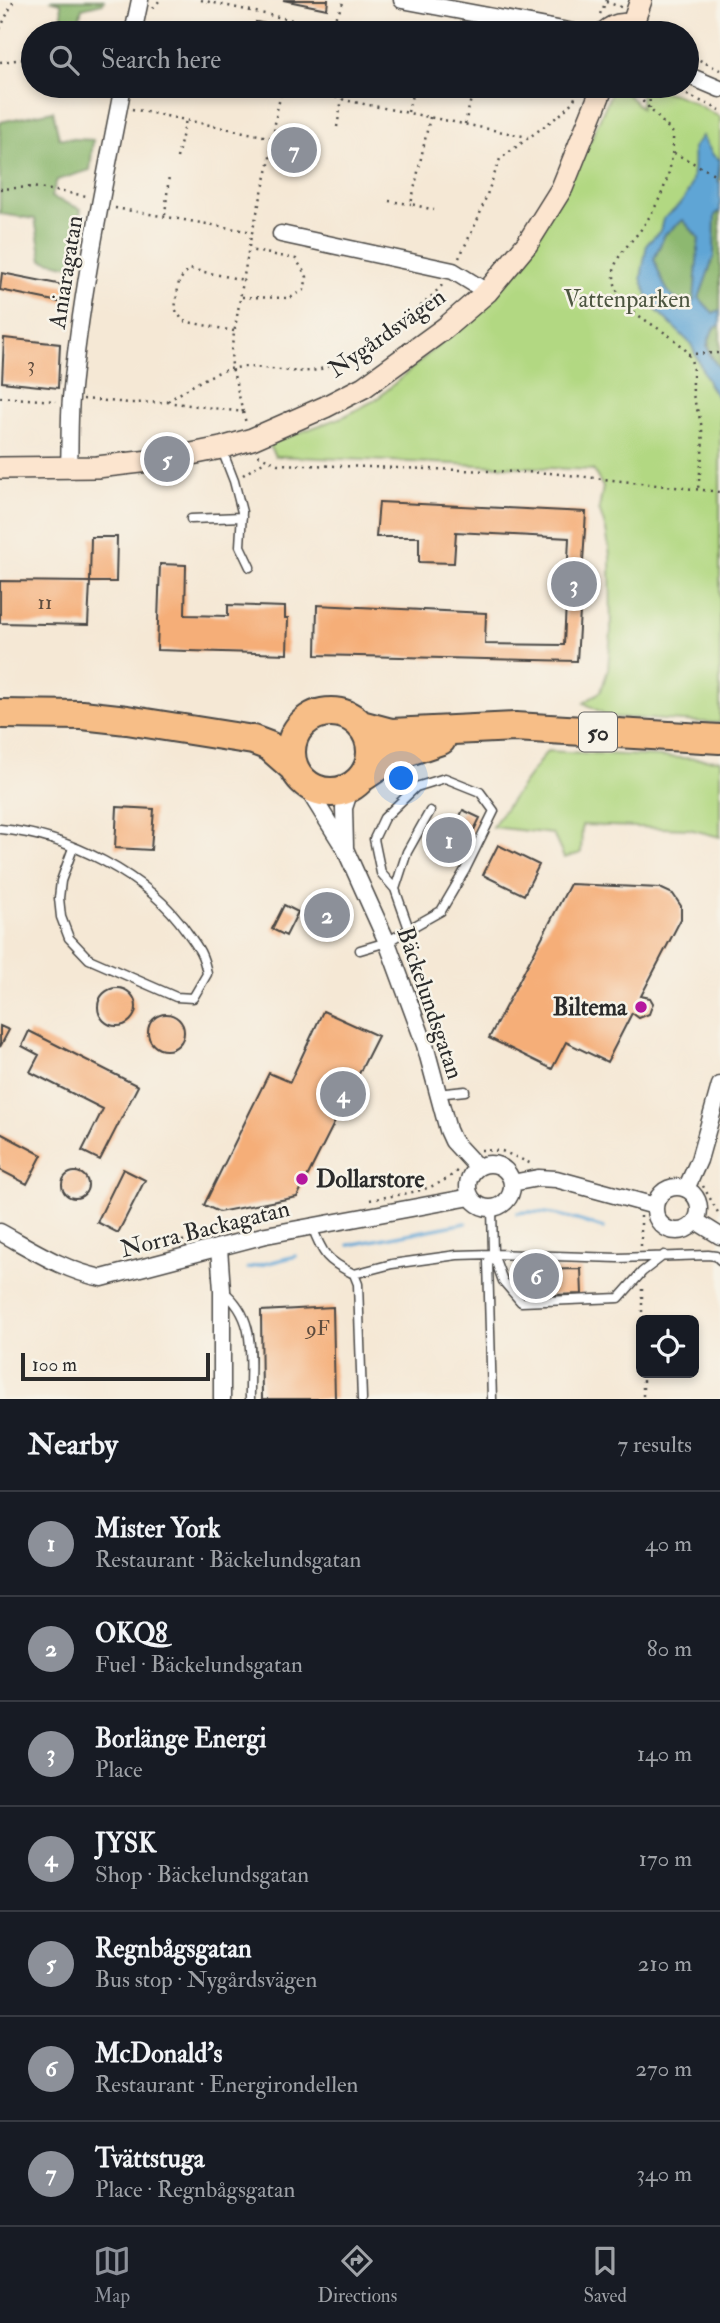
<!DOCTYPE html>
<html lang="en">
<head>
<meta charset="utf-8">
<style>
	body { margin:0; font-family:"IM FELL Double Pica",serif; background:#20242c; color:#f1f3f6 }
	.controls { position:absolute; right:21px; bottom:21px; display:grid; overflow:hidden; border-radius:10px; box-shadow:0 4px 10px #0003 }
	.controls button { width:63px; height:63px; display:grid; place-items:center; padding:0; border:0; border-bottom:2px solid #363941; background:#171b24; color:#f1f3f6; font:35px sans-serif }
	.scale { position:absolute; left:21px; bottom:18px; width:189px; box-sizing:border-box; padding-left:7px; border:4px solid #2b2b2b; border-top:0; font-size:19px; line-height:24px; white-space:nowrap; color:#2b2b2b; -webkit-text-stroke:5px #f7f3e8; paint-order:stroke }
	.you { position:absolute; left:402px; top:779px; width:24px; height:24px; margin:-18px; border:5px solid #fff; border-radius:50%; background:#1a73e8; box-shadow:0 0 0 10px #1a73e833 }
	.badge { display:grid; place-items:center; width:46px; height:46px; border-radius:50%; background:#8c9099; color:#fff; font-size:23px; font-weight:700 }
	.pin { position:absolute; translate:-50% -50%; border:4px solid #fff; box-shadow:0 2px 7px #0006 }
	.list { margin:0; padding:0; list-style:none }
	h2 { display:flex; justify-content:space-between; align-items:center; height:91px; margin:0; padding:0 28px; font-size:30px }
	h2 small { font-size:23px; font-weight:400; color:#9ea1a6 }
	.list li { display:grid; grid-template-columns:46px 1fr auto; gap:21px; align-items:center; box-sizing:border-box; height:105px; padding:0 28px; border-top:2px solid #363941 }
	.list b { display:block; font-size:26px; white-space:nowrap }
	.list p { margin:0; font-size:23px; white-space:nowrap; color:#9ea1a6 }
	.list em { font-size:23px; font-style:normal; color:#9ea1a6 }
	.icon { flex:none; width:38px; height:38px; fill:none; stroke:currentColor; stroke-width:2; stroke-linecap:round; stroke-linejoin:round }
	.map { position:relative; flex:none; width:720px; height:1399px; overflow:hidden }
	.search { position:absolute; background:#171b24; box-shadow:0 4px 10px #0003; left:21px; right:21px; top:21px; height:77px; display:flex; align-items:center; gap:18px; box-sizing:border-box; padding:0 24px; border-radius:38px; color:#9ea1a6; font-size:26px }
	.sheet { height:826px; background:#171b24 }
	nav { display:flex; justify-content:space-around; align-items:center; box-sizing:border-box; height:98px; border-top:2px solid #363941; background:#171b24; font-size:19px; color:#9ea1a6 }
	nav a { display:grid; justify-items:center; gap:4px }
	nav .on { color:#8c9099 }
	.map>svg:first-child { display:block }
	.green { fill:#b2d882; stroke:#6e8256; stroke-width:2 }
	.forest { fill:#8db870; stroke:#5c724e; stroke-width:2 }
	.water { fill:#5fa5d5; stroke:#456880; stroke-width:2; fill-rule:evenodd }
	.lines { fill:none; stroke-linecap:round; stroke-linejoin:round }
	.stream { stroke:#5fa5d5; stroke-width:3.5 }
	.building { fill:#f5ae78 }
	.lane-casing { stroke:#494744; stroke-width:11 }
	.street-casing { stroke:#494744; stroke-width:19 }
	.secondary-casing { stroke:#494744; stroke-width:24 }
	.highway-casing { stroke:#494744; stroke-width:32 }
	.path { stroke:#494744; stroke-width:2.5; stroke-dasharray:2 5; stroke-linecap:butt }
	.lane { stroke:#fff; stroke-width:8 }
	.street { stroke:#fff; stroke-width:16 }
	.secondary { stroke:#fce5cf; stroke-width:21 }
	.highway { stroke:#f7be87; stroke-width:28 }
	.poi-dot { fill:#b5179e; stroke:#f7f3e8; stroke-width:2.5 }
	.labels { text-anchor:middle; dominant-baseline:central; stroke-width:5; stroke-linejoin:round; paint-order:stroke }
	.number-label { font-size:21px; fill:#5e4c3e }
	.shield { fill:#f7f3e8; stroke:#686764; stroke-width:2 }
	.shield-label { font-size:23px; font-weight:bold; fill:#2b2b2b }
	.street-label { font-size:24px; fill:#2b2b2b; stroke:#f7f3e8 }
	.park-label { font-size:24px; fill:#4d5641; stroke:#f7f3e8 }
	.poi-label { font-size:24px; font-weight:bold; fill:#2b2b2b; stroke:#f7f3e8; text-anchor:end }
</style>
</head>
<body>
<div class="map">
<svg width="720" height="1399" viewBox="0 0 720 1399">
	<rect width="100%" height="100%" fill="#f7f3e8"/>
	<filter id="ink" filterUnits="userSpaceOnUse"><feTurbulence type="fractalNoise" baseFrequency=".0143" numOctaves="2"/><feDisplacementMap in="SourceGraphic" scale="14" xChannelSelector="R" yChannelSelector="G"/><feConvolveMatrix kernelMatrix="1 2 1 2 8 2 1 2 1" color-interpolation-filters="sRGB"/></filter>
	<filter id="wash" filterUnits="userSpaceOnUse"><feTurbulence type="fractalNoise" baseFrequency=".00686" numOctaves="4" result="noise"/><feDisplacementMap in="SourceGraphic" scale="28" xChannelSelector="R" yChannelSelector="G"/><feGaussianBlur stdDeviation="1.57" result="paint"/><feColorMatrix in="noise" values="0 0 0 0 0 0 0 0 0 0 0 0 0 0 0 0 0 1.4 0 .05"/><feComposite in="paint" operator="in"/></filter>
	<g filter="url(#wash)">
		<rect width="100%" height="100%" fill="#f5e8d5"/>
		<path class="green" d="M621 88 641 108V93C670 85 695 104 720 117V723L610 717 584 703 601 691 608 669 611 631 610 555 606 530 599 509 603 487 593 470 275 456 268 444 345 416 377 399 494 296 590 141 613 89Z
			M547 751 720 760V837L689 829 582 825 581 853 564 858 553 834 492 827Z"/>
		<path class="forest" d="M50 0H104L103 3 82 8 77 28 63 26 61 3Z
			M53 111 59 138 93 140 90 170 57 180 51 197 81 209 71 266 42 260 35 219 0 214V122Z
			M720 211V310L713 313 699 298 714 256 715 215Z
			M683 220 699 238 694 300 688 305C667 302 660 275 654 259L665 234Z
			M720 325V369C708 354 706 347 713 329Z"/>
		<path class="water" d="M702 136 713 155 720 160 718 181 720 183V211L715 215 714 256 699 298 713 313 720 310V325L713 329 707 345 710 356 720 369V401L709 385 691 344 650 304 641 278 647 244 660 231 663 219C692 198 695 183 693 148ZM683 220 699 238 694 300 688 305C667 302 660 275 654 259L665 234Z"/>
		<g class="lines">
			<path class="stream" d="M517 1213C548 1209 574 1219 603 1228
				M349 1245 466 1223
				M248 1268 296 1256"/>
		</g>
		<g id="blocks">
			<path class="building" d="M283 0H328L327 9Z
				M256 22 309 32V33H254Z
				M288 132 307 135 301 168 282 165Z
				M2 273 68 286 64 303 0 290Z
				M4 338 60 344 58 388 2 382Z
				M379 502 586 512 577 661 316 655 317 605 486 613 485 644 564 645 569 538 456 532 454 563 419 562V537H376Z
				M91 537H117L116 582H90L88 625 0 623V581L90 582Z
				M160 564 186 565 185 615 228 616V605L285 607V618H288L287 654 157 650Z
				M117 807 154 809 151 850 115 848Z
				M463 810 480 818 460 858 443 850Z
				M498 845 539 865 524 895 483 875Z
				M570 884 660 888 673 894 681 906V919L641 996 650 998 653 1003 649 1014 639 1018 632 1013 607 1062 566 1042 552 1069 489 1038Z
				M327 900 341 906 329 930 316 923Z
				M284 905 298 912 286 936 272 929Z
				M98 1007a19 19 0 1 1 38 0a19 19 0 1 1-38 0Z
				M323 1011 378 1036 297 1197 219 1212 204 1205 269 1073 290 1082Z
				M148 1032a18 18 0 1 1 36 0a18 18 0 1 1-36 0Z
				M0 1026 9 1030 0 1047Z
				M29 1031 138 1086 100 1160 82 1151 103 1109 30 1072 39 1055 22 1046Z
				M0 1133 42 1155 27 1184 0 1170Z
				M123 1169 145 1180 118 1233 97 1222Z
				M62 1185a13 13 0 1 1 26 0a13 13 0 1 1-26 0Z
				M581 1269 582 1294 523 1296 522 1270Z
				M333 1307 335 1399H262L261 1311Z"/>
		</g>
	</g>
	<g filter="url(#ink)">
		<use href="#blocks" fill-opacity="0" stroke="#494744" stroke-width="2"/>
		<g class="lines">
			<g class="lane-casing">
				<path id="lane" d="M222 450 234 481 242 512 240 546 250 567
					M191 519 242 517
					M0 829C68 835 148 875 187 932 198 947 204 955 207 974L193 998 176 997 89 959 69 938 61 917 59 898 61 881 73 848
					M395 889 381 873 374 839 384 818 416 787 445 778 480 792 494 811 465 870 441 911 409 929
					M360 950 387 942 409 929 395 889 407 852 430 811
					M437 1094 465 1091
					M492 1208 493 1254 503 1281 521 1302 619 1298 642 1272 664 1255
					M312 1226C322 1254 327 1261 354 1274L358 1284 362 1399
					M354 1274 392 1264 457 1255 493 1254 618 1258 708 1255 716 1256 720 1260
					M222 1290C259 1319 249 1358 250 1399
					M492 1399 488 1262 493 1254"/>
			</g>
			<g class="street-casing">
				<path id="street" d="M402 0 579 33
					M133 33 140 0
					M687 75 720 89
					M281 234 453 271 487 292
					M69 468C70 445 69 421 71 398 81 293 103 189 123 86
					M300 777 345 849 387 942 425 1045 448 1130 453 1141 477 1167
					M345 847 344 808 351 787
					M468 1186a22 22 0 1 1 44 0a22 22 0 1 1-44 0Z
					M512 1183 538 1178 556 1179 655 1206
					M655 1209a22 22 0 1 1 44 0a22 22 0 1 1-44 0Z
					M686 1189 699 1160 720 1085
					M696 1221 720 1236
					M0 1232C33 1250 65 1271 102 1278L266 1235 471 1197
					M219 1248 222 1290V1399"/>
			</g>
			<g class="secondary-casing">
				<path id="secondary" d="M632 26 641 0
					M604 33C616 22 629 21 641 33
					M0 468 97 467 167 459 221 448 252 439 325 407 364 387 445 328 487 292 527 244 562 188 603 86"/>
			</g>
			<g class="highway-casing">
				<path id="highway" d="M291 752a40 40 0 1 1 80 0a40 40 0 1 1-80 0Z
					M0 714 82 715 127 720 253 740 269 746 294 768
					M361 725 391 733 515 727 720 739
					M364 776 394 756 441 740"/>
			</g>
			<path class="path" d="M201 0 319 26C334 24 339 13 344 0
				M606 2 621 7
				M153 8 160 0
				M600 14 607 0
				M0 29 14 0
				M321 33 323 26
				M426 33 427 30
				M687 54 720 70
				M0 62 33 58
				M295 86 349 101 528 137
				M628 86 673 133C674 169 663 198 642 228 633 241 615 255 614 272 612 315 667 325 687 352 696 365 692 380 693 394 695 406 701 418 702 430 704 449 700 470 698 489
				M649 86 650 108
				M668 86 720 110
				M132 109 273 138
				M408 112 414 86
				M430 117 411 204 434 210
				M465 124 474 86
				M337 127 342 99
				M674 153 720 177
				M177 158 186 120
				M0 189 32 187 87 196
				M389 201 411 204
				M115 208 253 232
				M165 215 169 175
				M459 258 478 219 500 159 562 113 574 100 579 86
				M242 297 290 298 304 290 307 277 296 259 249 250
				M234 331 183 321 175 309 179 281 189 269 244 280
				M688 354 720 353
				M0 397 56 401
				M83 399 131 403 167 402 243 412 246 423
				M168 401C191 387 217 367 246 367 267 367 289 373 310 371 347 368 419 312 443 284
				M243 412 232 367 231 351 250 241 269 164 277 110 283 86
				M258 455 278 464 550 473 720 492
				M243 475 266 460
				M481 1150 502 1151 534 1165
				M703 1186 720 1216
				M654 1191 663 1183 676 1178
				M370 1200C403 1193 435 1193 460 1168
				M641 1216V1247
				M162 1247 229 1227 257 1222
				M642 1289V1320
				M643 1373V1399"/>
			<use href="#lane" class="lane"/>
			<use href="#street" class="street"/>
			<use href="#secondary" class="secondary"/>
			<use href="#highway" class="highway"/>
		</g>
	</g>
	<g class="poi-dot">
		<circle cx="641" cy="1007" r="7"/>
		<circle cx="302" cy="1179" r="7"/>
	</g>
	<g class="labels">
		<g class="number-label">
			<text x="31" y="364">3</text>
			<text x="45" y="602">11</text>
			<text x="318" y="1328">9F</text>
		</g>
		<rect class="shield" x="579" y="712.5" width="38" height="39" rx="5"/>
		<g class="shield-label">
			<text x="598" y="732">50</text>
		</g>
		<g class="street-label">
			<text transform="translate(66 272) rotate(-81)">Aniaragatan</text>
			<text transform="translate(387 333) rotate(-35)">Nygårdsvägen</text>
			<text transform="translate(430 1003) rotate(71)">Bäckelundsgatan</text>
			<text transform="translate(205 1229) rotate(-14)">Norra Backagatan</text>
		</g>
		<g class="park-label">
			<text x="627" y="299">Vattenparken</text>
		</g>
		<g class="poi-label">
			<text x="627" y="1007">Biltema</text>
			<text x="316" y="1179" text-anchor="start">Dollarstore</text>
		</g>
	</g>
</svg>
<div class="controls">
<button><svg class="icon" aria-label="locate" viewBox="0 0 24 24"><circle cx="12" cy="12" r="6"/><path d="M12 2v4M12 18v4M2 12h4M18 12h4"/></svg></button>
</div>
<div class="scale">100 m</div>
<div class="you"></div>
<div class="pin badge" style="left:449px;top:840px">1</div>
<div class="pin badge" style="left:327px;top:915px">2</div>
<div class="pin badge" style="left:574px;top:584px">3</div>
<div class="pin badge" style="left:343px;top:1094px">4</div>
<div class="pin badge" style="left:167px;top:459px">5</div>
<div class="pin badge" style="left:536px;top:1276px">6</div>
<div class="pin badge" style="left:294px;top:150px">7</div>
<div class="search"><svg class="icon" aria-label="search" viewBox="0 0 24 24"><circle cx="10" cy="10" r="6"/><path d="M15 15l6 6"/></svg>Search here</div>
</div>
<section class="sheet">
<h2>Nearby<small>7 results</small></h2>
<ul class="list">
<li><span class="badge">1</span><div><b>Mister York</b><p>Restaurant · Bäckelundsgatan</p></div><em>40 m</em></li>
<li><span class="badge">2</span><div><b>OKQ8</b><p>Fuel · Bäckelundsgatan</p></div><em>80 m</em></li>
<li><span class="badge">3</span><div><b>Borlänge Energi</b><p>Place</p></div><em>140 m</em></li>
<li><span class="badge">4</span><div><b>JYSK</b><p>Shop · Bäckelundsgatan</p></div><em>170 m</em></li>
<li><span class="badge">5</span><div><b>Regnbågsgatan</b><p>Bus stop · Nygårdsvägen</p></div><em>210 m</em></li>
<li><span class="badge">6</span><div><b>McDonald's</b><p>Restaurant · Energirondellen</p></div><em>270 m</em></li>
<li><span class="badge">7</span><div><b>Tvättstuga</b><p>Place · Regnbågsgatan</p></div><em>340 m</em></li>
</ul>
</section>
<nav>
<a class="on"><svg class="icon" aria-label="map" viewBox="0 0 24 24"><path d="M3 6l6-2 6 2 6-2v14l-6 2-6-2-6 2zM9 4v14M15 6v14"/></svg>Map</a>
<a><svg class="icon" aria-label="directions" viewBox="0 0 24 24"><path d="M12 3l9 9-9 9-9-9zM9 14v-3h6M13 9l2 2-2 2"/></svg>Directions</a>
<a><svg class="icon" aria-label="saved" viewBox="0 0 24 24"><path d="M7 4h10v16l-5-4-5 4z"/></svg>Saved</a>
</nav>
</body>
</html>
